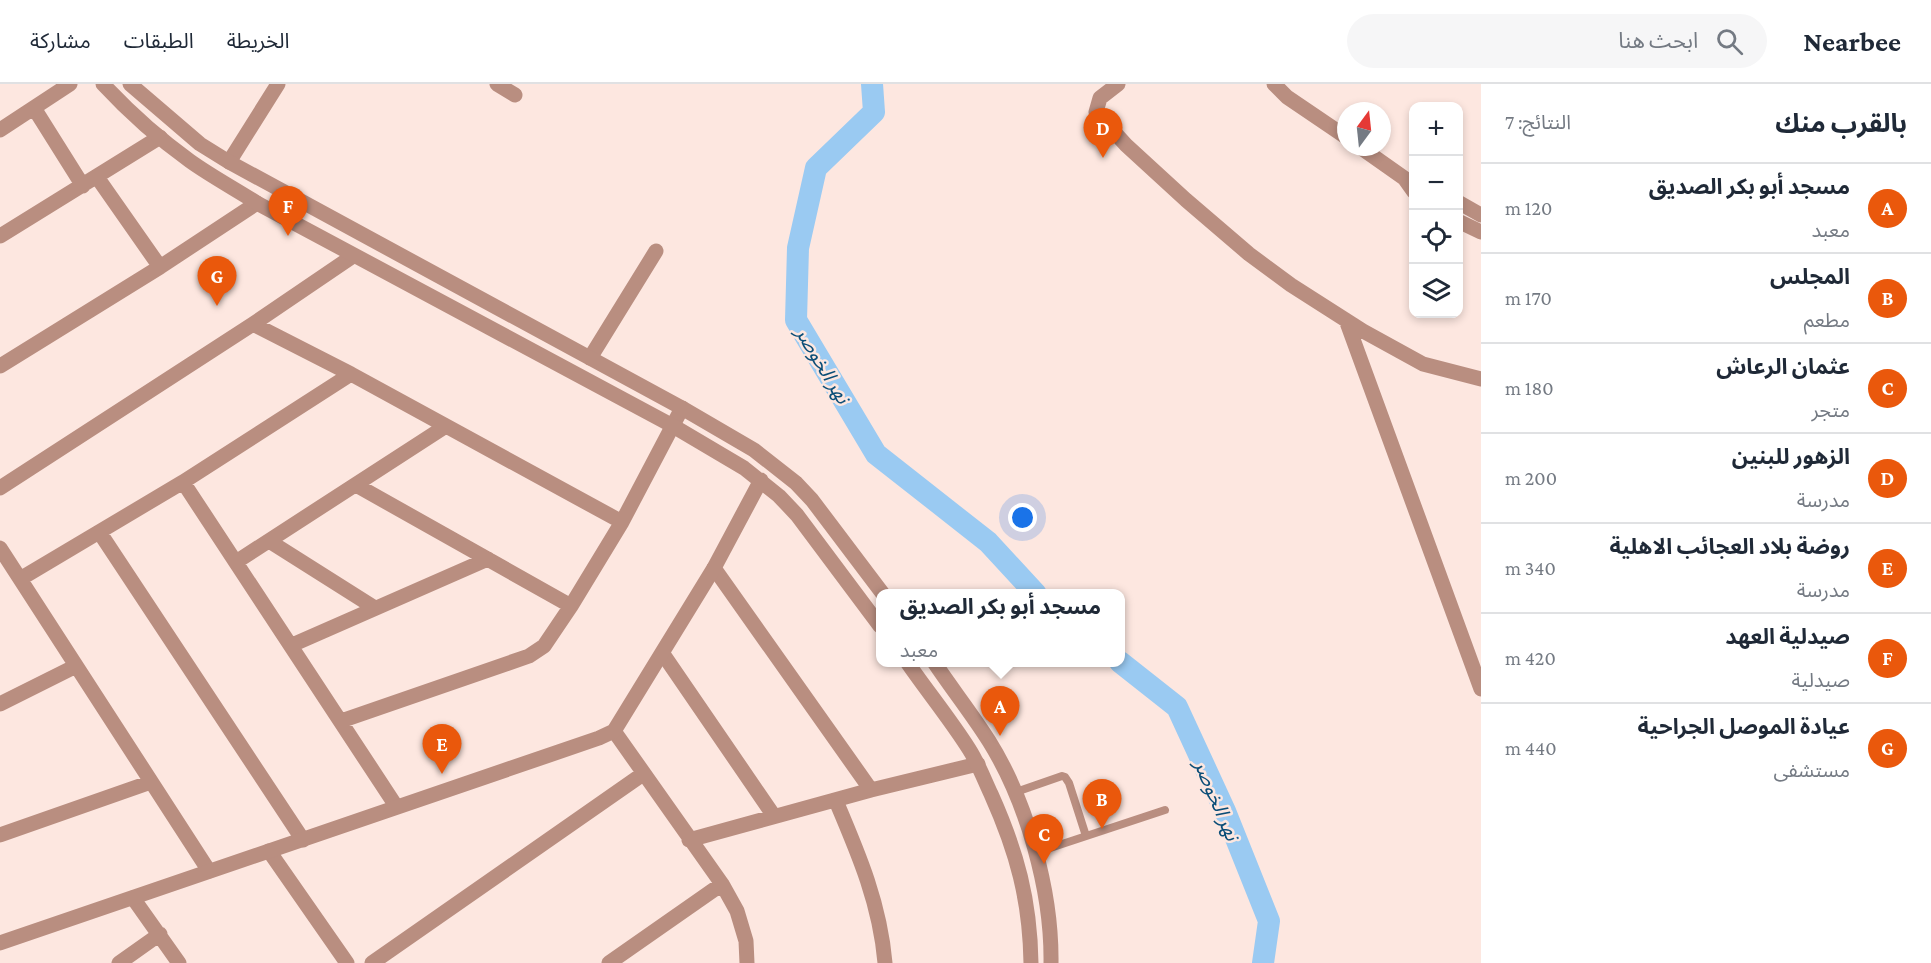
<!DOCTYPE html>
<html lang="ar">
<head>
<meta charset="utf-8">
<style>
	body { margin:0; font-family:"Crimson Pro","Noto Sans Arabic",serif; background:#f6f6f7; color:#1f2937; direction:rtl }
	.controls { position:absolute; right:18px; top:18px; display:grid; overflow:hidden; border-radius:12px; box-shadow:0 3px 9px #0003 }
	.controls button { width:54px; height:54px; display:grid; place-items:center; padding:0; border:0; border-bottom:2px solid #e0e1e3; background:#fff; color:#1f2937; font:30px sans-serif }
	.compass { position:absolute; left:1337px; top:18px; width:54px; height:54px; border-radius:50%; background:#fff; box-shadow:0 3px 9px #0003; rotate:15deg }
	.you { position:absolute; left:1023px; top:434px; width:21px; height:21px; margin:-15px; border:4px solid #fff; border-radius:50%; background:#1a73e8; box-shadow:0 0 0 9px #1a73e833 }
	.badge { display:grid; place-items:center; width:39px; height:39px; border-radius:50%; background:#ea580c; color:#fff; font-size:20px; font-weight:700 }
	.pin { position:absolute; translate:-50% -50px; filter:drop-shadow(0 2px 3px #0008) }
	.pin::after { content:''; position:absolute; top:32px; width:21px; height:18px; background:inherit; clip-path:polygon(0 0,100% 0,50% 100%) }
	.popup { position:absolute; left:876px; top:505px; width:249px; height:78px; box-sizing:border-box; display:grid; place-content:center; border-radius:12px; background:#fff; filter:drop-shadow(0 2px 4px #0005); font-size:20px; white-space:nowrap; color:#747a83 }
	.popup b { font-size:22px; color:#1f2937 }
	.popup::after { content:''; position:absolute; left:50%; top:100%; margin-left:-12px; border:12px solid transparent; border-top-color:#fff }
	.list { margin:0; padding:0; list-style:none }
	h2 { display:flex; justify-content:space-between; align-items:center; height:78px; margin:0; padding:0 24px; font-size:26px }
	h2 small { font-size:20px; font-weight:400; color:#747a83 }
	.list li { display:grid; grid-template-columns:39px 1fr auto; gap:18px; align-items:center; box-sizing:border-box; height:90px; padding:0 24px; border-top:2px solid #e0e1e3 }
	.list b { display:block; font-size:22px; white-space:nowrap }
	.list p { margin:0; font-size:20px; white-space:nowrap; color:#747a83 }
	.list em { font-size:20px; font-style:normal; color:#747a83 }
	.icon { flex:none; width:33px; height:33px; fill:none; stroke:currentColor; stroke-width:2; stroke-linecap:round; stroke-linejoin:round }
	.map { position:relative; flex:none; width:1481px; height:879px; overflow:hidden; direction:ltr }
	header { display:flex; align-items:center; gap:36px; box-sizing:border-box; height:84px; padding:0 30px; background:#fff; border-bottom:2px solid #e0e1e3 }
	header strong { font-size:28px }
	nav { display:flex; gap:33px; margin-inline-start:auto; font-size:21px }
	.search { width:420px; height:54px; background:#f6f6f7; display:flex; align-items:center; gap:15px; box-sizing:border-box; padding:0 21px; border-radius:33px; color:#747a83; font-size:22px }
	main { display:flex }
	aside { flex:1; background:#fff }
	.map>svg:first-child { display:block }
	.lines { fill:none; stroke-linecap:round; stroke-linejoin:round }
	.river { stroke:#9acaf2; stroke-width:22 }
	.service { stroke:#b98e80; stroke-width:8 }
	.minor { stroke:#b98e80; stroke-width:15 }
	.tertiary { stroke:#b98e80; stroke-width:15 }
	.labels { text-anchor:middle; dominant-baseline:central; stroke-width:5; stroke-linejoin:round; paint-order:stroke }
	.water-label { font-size:20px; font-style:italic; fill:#0a4d77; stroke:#fde7e0 }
</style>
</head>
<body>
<header>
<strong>Nearbee</strong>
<div class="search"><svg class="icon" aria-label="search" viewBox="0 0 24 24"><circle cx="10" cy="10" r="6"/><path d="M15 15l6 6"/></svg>ابحث هنا</div>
<nav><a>الخريطة</a><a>الطبقات</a><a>مشاركة</a></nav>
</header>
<main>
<aside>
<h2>بالقرب منك<small>النتائج: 7</small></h2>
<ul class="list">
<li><span class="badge">A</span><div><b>مسجد أبو بكر الصديق</b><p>معبد</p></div><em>120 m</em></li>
<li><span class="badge">B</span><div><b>المجلس</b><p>مطعم</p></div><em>170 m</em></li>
<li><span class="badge">C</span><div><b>عثمان الرعاش</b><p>متجر</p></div><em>180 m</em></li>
<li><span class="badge">D</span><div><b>الزهور للبنين</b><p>مدرسة</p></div><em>200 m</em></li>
<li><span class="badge">E</span><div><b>روضة بلاد العجائب الاهلية</b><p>مدرسة</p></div><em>340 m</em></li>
<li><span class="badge">F</span><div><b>صيدلية العهد</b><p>صيدلية</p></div><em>420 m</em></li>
<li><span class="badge">G</span><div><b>عيادة الموصل الجراحية</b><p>مستشفى</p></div><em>440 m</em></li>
</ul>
</aside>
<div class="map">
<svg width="1481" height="879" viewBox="0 0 1481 879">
	<rect width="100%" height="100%" fill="#fde7e0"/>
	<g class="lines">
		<path class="river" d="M872 0 874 28 816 84 798 164 796 236 876 370 988 458 1036 510
			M1120 578 1177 623 1225 727 1269 837 1263 879"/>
		<path class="service" d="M1016 708 1062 692 1065 693 1069 699 1086 752
			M1035 769 1165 726"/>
		<path class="minor" d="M497 0 515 11
			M1118 0 1100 14 1096 28 1126 61 1186 116 1249 170 1291 201 1363 247 1423 280 1481 295
			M1274 0 1287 13 1346 53
			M34 24 83 102
			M0 46 70 0
			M1360 63 1404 94 1414 108
			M229 78 278 0
			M97 93 160 183
			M1458 118 1481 131
			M1458 137 1481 148
			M0 152 160 53
			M1346 236 1481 605
			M253 240 351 290 622 438
			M590 274 656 167
			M0 282 160 183 257 119
			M183 398 396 722
			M356 401 571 522
			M0 404 253 240 353 172
			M100 449 303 756
			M269 457 375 524
			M0 464 209 787
			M236 478 446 342
			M714 484 871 706
			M20 495 183 398 351 290
			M292 561 488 475
			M663 570 774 732
			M0 620 76 582
			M341 637 529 572 544 562 571 522 622 438 682 324
			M614 647 722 800 737 827 746 857 747 879
			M836 717C859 771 880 820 885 879
			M0 751 151 698
			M689 756 871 706 978 680
			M269 767 347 879
			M133 814 179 879
			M119 879 160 850
			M372 879 643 690
			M609 879 722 800"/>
		<path class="tertiary" d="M103 0C129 28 158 54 190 77 211 92 235 105 257 119L673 342 744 384 779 412 797 431 880 542
			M130 0 200 60 229 78 682 324 754 366 796 399 812 416 883 510
			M907 578C927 607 950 635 969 665 978 679 984 695 991 710 1017 768 1030 816 1031 879
			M934 578C952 605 972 630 989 657 1027 718 1052 807 1051 879
			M0 859 599 654 614 647 714 484 761 396"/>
	</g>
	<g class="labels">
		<g class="water-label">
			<text transform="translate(823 281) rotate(59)">نهر الخوصر</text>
			<text transform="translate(1217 716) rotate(67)">نهر الخوصر</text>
		</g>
	</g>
</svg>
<div class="controls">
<button>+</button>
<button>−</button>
<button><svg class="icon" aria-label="locate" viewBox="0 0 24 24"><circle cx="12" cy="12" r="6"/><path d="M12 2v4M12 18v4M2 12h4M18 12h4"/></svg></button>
<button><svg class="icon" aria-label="layers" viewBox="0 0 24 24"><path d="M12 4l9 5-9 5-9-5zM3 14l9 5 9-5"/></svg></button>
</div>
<svg class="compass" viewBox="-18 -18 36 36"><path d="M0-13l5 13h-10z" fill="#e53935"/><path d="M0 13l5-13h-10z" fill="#747a83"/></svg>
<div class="you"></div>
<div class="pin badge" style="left:1000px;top:652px">A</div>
<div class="popup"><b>مسجد أبو بكر الصديق</b>معبد</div>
<div class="pin badge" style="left:1102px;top:745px">B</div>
<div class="pin badge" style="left:1044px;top:780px">C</div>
<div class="pin badge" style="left:1103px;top:74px">D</div>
<div class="pin badge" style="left:442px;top:690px">E</div>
<div class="pin badge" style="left:288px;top:152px">F</div>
<div class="pin badge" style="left:217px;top:222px">G</div>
</div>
</main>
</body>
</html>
